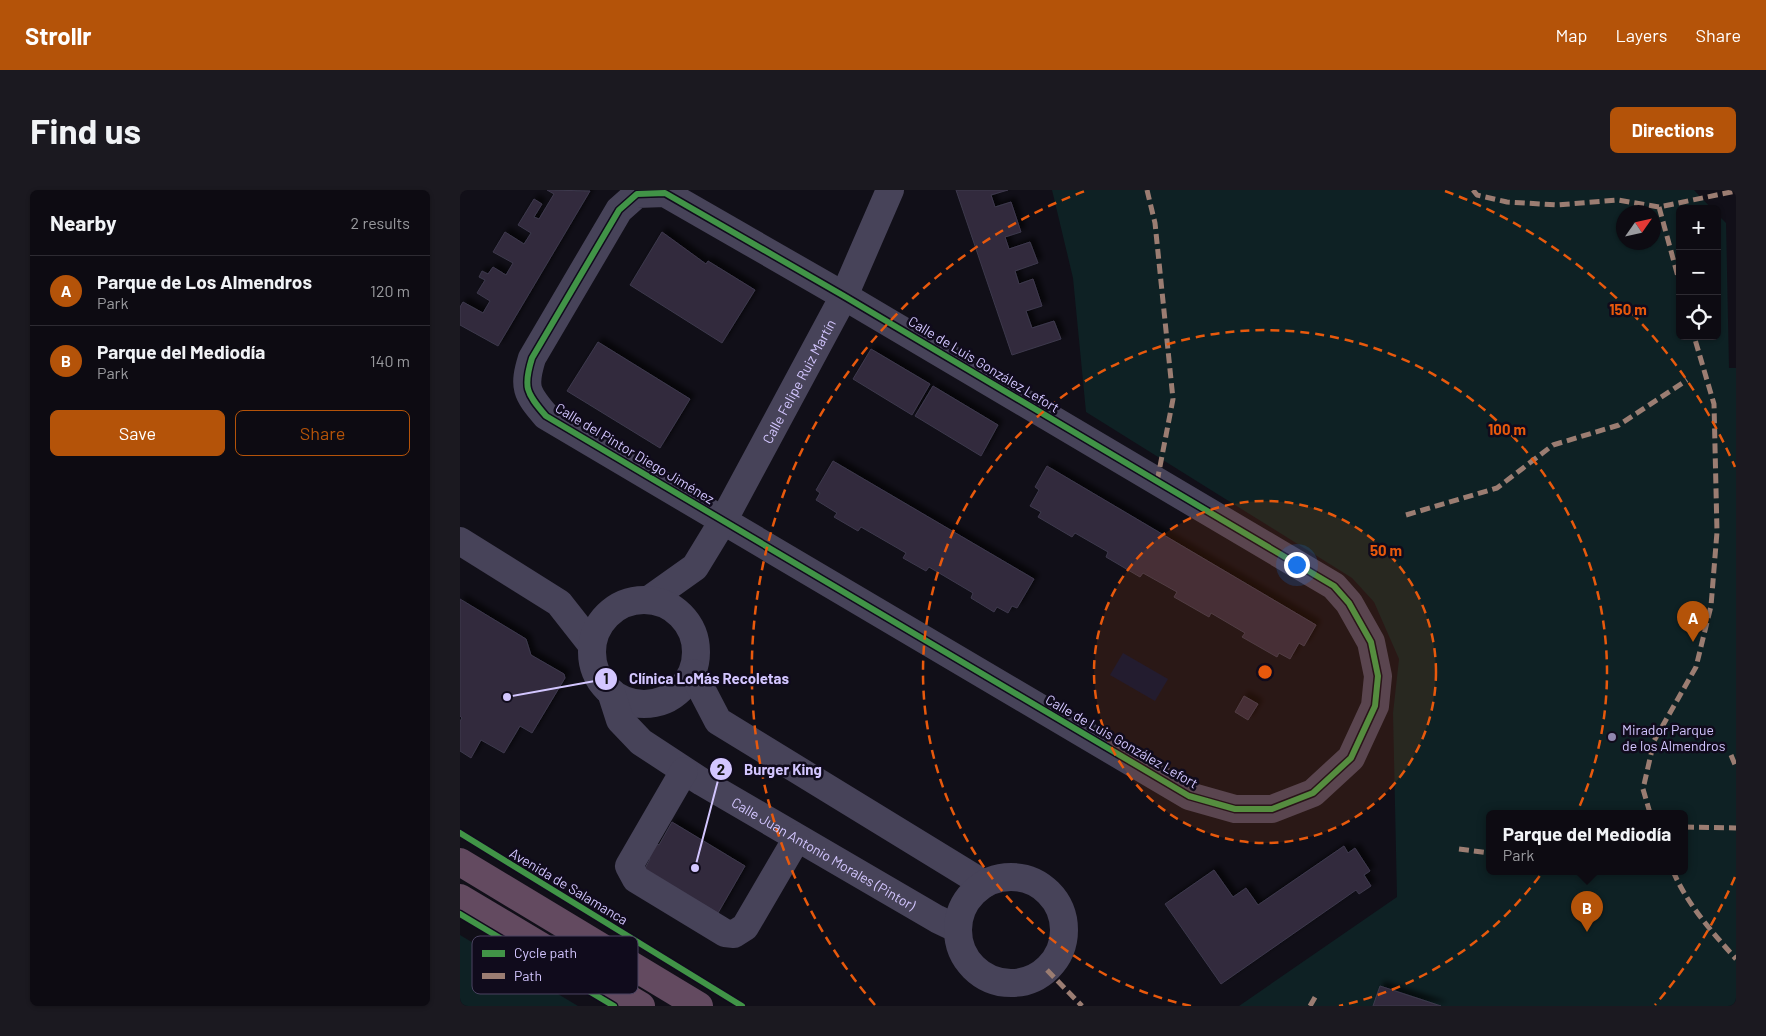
<!DOCTYPE html>
<html lang="en">
<head>
<meta charset="utf-8">
<style>
	body { margin:0; font-family:Barlow,sans-serif; background:#1b1920; color:#f1f3f6 }
	.controls { position:absolute; right:15px; top:15px; display:grid; overflow:hidden; border-radius:8px; box-shadow:0 1px 4px #0004 }
	.controls button { width:45px; height:45px; display:grid; place-items:center; padding:0; border:0; border-bottom:1px solid #2d2b32; background:#0d0b12; color:#f1f3f6; font:25px sans-serif }
	.compass { position:absolute; left:1156px; top:15px; width:45px; height:45px; border-radius:50%; background:#0d0b12; box-shadow:0 1px 4px #0004; rotate:56deg }
	.you { position:absolute; left:836px; top:374px; width:18px; height:18px; margin:-12px; border:4px solid #fff; border-radius:50%; background:#1a73e8; box-shadow:0 0 0 8px #1a73e833 }
	.badge { display:grid; place-items:center; width:32px; height:32px; border-radius:50%; background:#b45309; color:#fff; font-size:16px; font-weight:700 }
	.pin { position:absolute; translate:-50% -41px; filter:drop-shadow(0 1px 2px #0008) }
	.pin::after { content:''; position:absolute; top:26px; width:18px; height:15px; background:inherit; clip-path:polygon(0 0,100% 0,50% 100%) }
	.popup { position:absolute; left:1026px; top:620px; width:202px; height:65px; box-sizing:border-box; display:grid; place-content:center; border-radius:8px; background:#0d0b12; filter:drop-shadow(0 1px 4px #0005); font-size:16px; white-space:nowrap; color:#9a9b9f }
	.popup b { font-size:19px; color:#f1f3f6 }
	.popup::after { content:''; position:absolute; left:50%; top:100%; margin-left:-10px; border:10px solid transparent; border-top-color:#0d0b12 }
	.list { margin:0; padding:0; list-style:none }
	h2 { display:flex; justify-content:space-between; align-items:center; height:65px; margin:0; padding:0 20px; font-size:21px }
	h2 small { font-size:16px; font-weight:400; color:#9a9b9f }
	.list li { display:grid; grid-template-columns:32px 1fr auto; gap:15px; align-items:center; box-sizing:border-box; height:70px; padding:0 20px; border-top:1px solid #2d2b32 }
	.list b { display:block; font-size:19px; white-space:nowrap }
	.list p { margin:0; font-size:16px; white-space:nowrap; color:#9a9b9f }
	.list em { font-size:16px; font-style:normal; color:#9a9b9f }
	.actions { display:flex; gap:10px; padding:15px 20px }
	.actions a { flex:1; padding:11px 0; border:1px solid #b45309; border-radius:8px; text-align:center; font-size:18px; color:#b45309 }
	.actions .main { background:#b45309; color:#fff }
	.icon { flex:none; width:28px; height:28px; fill:none; stroke:currentColor; stroke-width:2; stroke-linecap:round; stroke-linejoin:round }
	.map { position:relative; flex:none; width:1276px; height:816px; overflow:hidden; border-radius:8px }
	header { display:flex; align-items:center; gap:30px; box-sizing:border-box; height:70px; padding:0 25px; background:#b45309; color:#fff }
	header strong { font-size:24px }
	nav { display:flex; gap:28px; margin-inline-start:auto; font-size:18px }
	.intro { display:flex; align-items:center; justify-content:space-between; box-sizing:border-box; height:120px; padding:0 30px }
	h1 { margin:0; font-size:35px }
	.button { padding:12px 22px; border-radius:8px; background:#b45309; color:#fff; font-size:18px; font-weight:700 }
	main { display:flex; gap:30px; padding:0 30px }
	aside { flex:1; background:#0d0b12; border-radius:8px; box-shadow:0 1px 4px #0004 }
	.map>svg:first-child { display:block }
	.green { fill:#0e2124; fill-rule:evenodd }
	.water { fill:#091435 }
	.building { fill:#302b3c; stroke:#3e394d; filter:url(#shadow) }
	.lines { fill:none; stroke-linecap:round; stroke-linejoin:round }
	.minor { stroke:#474359; stroke-width:28 }
	.highway { stroke:#634a60; stroke-width:28 }
	.quiet { stroke:#9b7d72; stroke-width:5; stroke-dasharray:10 5; stroke-linecap:butt }
	.cycleway-casing { stroke:#100b1c; stroke-width:9 }
	.cycleway { stroke:#419447; stroke-width:6 }
	.ring { fill:none; stroke:#e8590c; stroke-width:2.5; stroke-dasharray:9 6 }
	.poi-dot { fill:#8f86ae; stroke:#100b1c; stroke-width:2 }
	.labels { text-anchor:middle; dominant-baseline:central; stroke-width:5; stroke-linejoin:round; paint-order:stroke }
	.street-label { font-size:14px; fill:#d3c6ff; stroke:#100b1c }
	.poi-label { font-size:14px; fill:#d3c6ff; stroke:#100b1c; text-anchor:start }
	.key { fill:#100b1c; stroke:#4a4360; stroke-width:1 }
	.key-label { font-size:14px; fill:#d3c6ff }
	.centre { fill:#e8590c; stroke:#100b1c; stroke-width:2.5 }
	.ring-label { font-size:15px; text-anchor:middle; font-weight:bold; fill:#e8590c; stroke:#100b1c; stroke-width:5; stroke-linejoin:round; paint-order:stroke }
	.leader { fill:none; stroke:#d3c6ff; stroke-width:2 }
	.callout-dot { fill:#d3c6ff; stroke:#100b1c; stroke-width:2 }
	.mark-label { font-size:15px; text-anchor:middle; font-weight:bold; fill:#111 }
	.callout-label { font-size:15px; text-anchor:middle; font-weight:bold; fill:#d3c6ff; stroke:#100b1c; stroke-width:5; stroke-linejoin:round; paint-order:stroke }
</style>
</head>
<body>
<header>
<strong>Strollr</strong>
<nav><a>Map</a><a>Layers</a><a>Share</a></nav>
</header>
<div class="intro"><h1>Find us</h1><a class="button">Directions</a></div>
<main>
<aside>
<h2>Nearby<small>2 results</small></h2>
<ul class="list">
<li><span class="badge">A</span><div><b>Parque de Los Almendros</b><p>Park</p></div><em>120 m</em></li>
<li><span class="badge">B</span><div><b>Parque del Mediodía</b><p>Park</p></div><em>140 m</em></li>
</ul>
<div class="actions"><a class="main">Save</a><a>Share</a></div>
</aside>
<div class="map">
<svg width="1276" height="816" viewBox="0 0 1276 816">
	<defs>
		<filter id="shadow"><feDropShadow dx="4.5" dy="-4.5" stdDeviation="2.5" flood-color="#0009"/></filter>
	</defs>
	<rect width="100%" height="100%" fill="#110f18"/>
	<path class="green" d="M592 0H1234L1252 19H1220V146H1257V24L1266 33 1269 178H1276V816H779L937 707 933 523 939 469 914 412 892 388 626 222 613 88ZM1164 22H1194V52H1164ZM1030 623H1224V681H1030Z
		M0 745 118 816H0Z"/>
	<path class="water" d="M663 463 708 489 695 511 650 485Z"/>
	<path class="building" d="M87 0 130 1 38 156 0 135V117L3 112 23 123 30 111 17 103 25 90 19 87 22 81 28 84 33 77 46 85 53 73 33 62 45 42 64 54 71 43 58 35 74 9 82 14 74 27 79 29 94 4Z
		M496 0H548L531 5 535 17 551 12 561 42 545 47 549 59 570 52 578 73 555 81 559 94 573 89 582 116 566 121 572 138 594 131 601 149 552 165Z
		M202 42 246 74 248 71 295 100 262 153 170 95Z
		M138 152 230 209 200 258 107 201Z
		M411 159 470 194 452 225 393 189Z
		M473 196 538 235 521 266 455 226Z
		M373 271 574 389 557 418 552 416 548 423 537 417 534 422 511 408 513 403 469 377 466 381 443 368 446 363 401 337 398 341 374 327 377 323 356 310 360 303 356 300Z
		M587 276 856 435 844 456 839 453 830 469 819 463 817 467 782 447 785 443 751 423 749 427 714 407 717 402 683 383 680 387 646 367 648 362 615 343 612 347 578 327 581 322 570 316 579 300 575 297Z
		M0 409 66 449 71 465 104 484 105 488 72 543 60 536 44 563 21 550 11 568 0 561V531L2 528 0 526Z
		M784 506 798 514 788 530 775 522Z
		M212 632 285 676 258 723 184 680 190 669 185 666 193 651 199 655Z
		M884 656 888 663 895 658 910 681 904 685 911 696 899 704 896 700 761 794 705 714 754 680 773 707 786 698 798 715Z
		M920 796 981 816H913Z"/>
	<g class="lines">
		<g class="minor">
			<path d="M205 3 384 106 874 396 889 413 911 452 918 486 915 516 891 568 853 603 812 619H775L729 606 86 226C66 203 63 197 72 168L159 20 177 4Z"/>
			<path d="M0 351 99 413 132 455"/>
			<path id="s1" d="M190 409 235 377 263 331 384 106 430 0"/>
			<circle cx="184" cy="462" r="52"/>
			<path d="M233 483 258 531 524 694"/>
			<path id="s2" d="M151 502 160 530 181 552 242 592 477 729 498 739"/>
			<path d="M224 581 169 676 176 689 265 743 274 744 285 737 337 648"/>
			<circle cx="551" cy="740" r="53"/>
		</g>
		<path class="highway" d="M0 672 239 816
			M0 708 181 816"/>
		<path class="quiet" d="M687 0 695 33 713 209 697 292
			M1013 0 1017 5 1047 12 1097 15 1158 10 1199 17 1276 1
			M1199 17 1220 94
			M946 325 1037 298 1093 255 1159 235 1227 190
			M1271 565 1276 577
			M1190 623 1183 599 1194 551 1236 477 1251 416 1257 342 1254 214 1234 146
			M1224 637 1276 638
			M999 659 1030 663
			M1213 681C1227 714 1252 742 1276 769
			M587 780 622 816
			M850 816 857 804"/>
		<g class="cycleway-casing">
			<path id="cycleway" d="M205 3 384 106 874 396 889 413 911 452 918 486 915 516 891 568 853 603 812 619H775L729 606 86 226C66 203 63 197 72 168L159 20 177 4Z
				M0 643 282 816
				M0 724 154 816"/>
		</g>
		<use href="#cycleway" class="cycleway"/>
	</g>
	<circle cx="805" cy="482" r="171" fill="#e8590c" fill-opacity=".12"/>
	<g class="ring">
		<circle cx="805" cy="482" r="171"/>
		<path d="M731 816A342 342 0 1 1 879 816"/>
		<path d="M1275 687A513 513 0 0 1 1195 815M415 815A513 513 0 0 1 625 1M985 1A513 513 0 0 1 1275 277"/>
	</g>
	<circle class="poi-dot" cx="1152" cy="547" r="5"/>
	<g class="labels">
		<g class="street-label">
			<text transform="translate(524 174) rotate(31)">Calle de Luis González Lefort</text>
			<text stroke="none"><textPath href="#s1" startOffset="268">Calle Felipe Ruiz Martín</textPath></text>
			<text transform="translate(175 263) rotate(31)">Calle del Pintor Diego Jiménez</text>
			<text transform="translate(662 551) rotate(30)">Calle de Luis González Lefort</text>
			<text stroke="none"><textPath href="#s2" startOffset="274">Calle Juan Antonio Morales (Pintor)</textPath></text>
			<text transform="translate(109 696) rotate(31)">Avenida de Salamanca</text>
		</g>
		<g class="poi-label">
			<text x="1162" y="539">Mirador Parque<tspan x="1162" dy="16">de los Almendros</tspan></text>
		</g>
	</g>
	<rect x="12" y="746" width="166" height="58" rx="8" class="key"/>
	<rect x="22" y="760" width="23" height="7" fill="#419447"/>
	<rect x="22" y="783" width="23" height="6" fill="#9b7d72"/>
	<g class="key-label">
		<text x="54" y="768">Cycle path</text>
		<text x="54" y="791">Path</text>
	</g>
	<circle cx="805" cy="482" r="8" class="centre"/>
	<g class="ring-label">
		<text x="1168" y="125">150 m</text>
		<text x="1047" y="245">100 m</text>
		<text x="926" y="366">50 m</text>
	</g>
	<path class="leader" d="M47 507L146 489M235 678L261 579"/>
	<g class="callout-dot">
		<circle cx="47" cy="507" r="5"/>
		<circle cx="235" cy="678" r="5"/>
		<circle cx="146" cy="489" r="12"/>
		<circle cx="261" cy="579" r="12"/>
	</g>
	<g class="mark-label">
		<text x="146" y="494">1</text>
		<text x="261" y="585">2</text>
	</g>
	<g class="callout-label">
		<text x="249" y="494">Clínica LoMás Recoletas</text>
		<text x="323" y="585">Burger King</text>
	</g>
</svg>
<div class="controls">
<button>+</button>
<button>−</button>
<button><svg class="icon" aria-label="locate" viewBox="0 0 24 24"><circle cx="12" cy="12" r="6"/><path d="M12 2v4M12 18v4M2 12h4M18 12h4"/></svg></button>
</div>
<svg class="compass" viewBox="-18 -18 36 36"><path d="M0-13l5 13h-10z" fill="#e53935"/><path d="M0 13l5-13h-10z" fill="#9a9b9f"/></svg>
<div class="you"></div>
<div class="pin badge" style="left:1233px;top:452px">A</div>
<div class="pin badge" style="left:1127px;top:742px">B</div>
<div class="popup"><b>Parque del Mediodía</b>Park</div>
</div>
</main>
</body>
</html>
